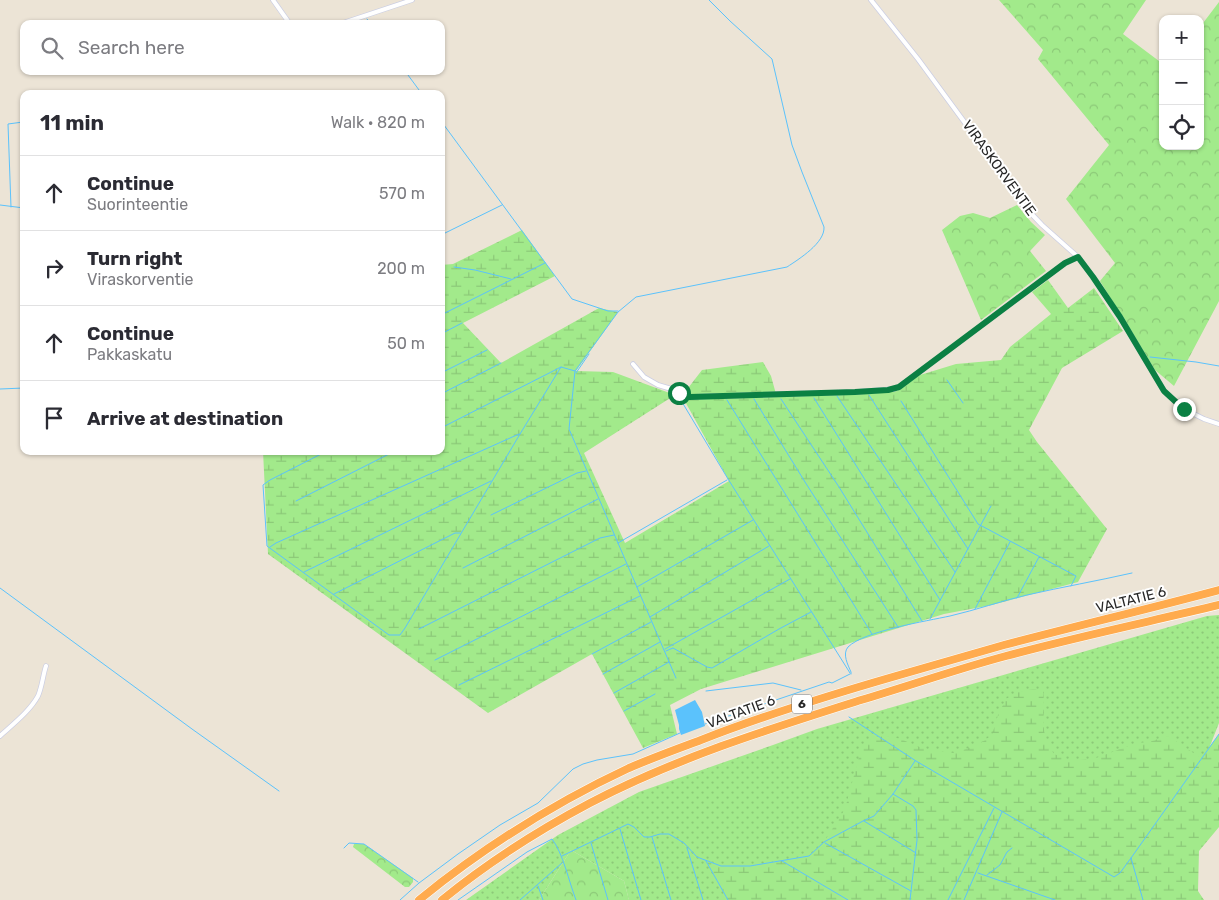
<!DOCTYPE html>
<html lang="en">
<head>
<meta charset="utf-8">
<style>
	body { margin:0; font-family:Rubik,sans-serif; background:#f7f7f7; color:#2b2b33 }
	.controls { position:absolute; right:15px; top:15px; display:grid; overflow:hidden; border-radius:10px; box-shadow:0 1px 4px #0004 }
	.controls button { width:45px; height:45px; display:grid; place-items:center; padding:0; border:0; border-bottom:1px solid #e1e1e2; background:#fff; color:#2b2b33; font:25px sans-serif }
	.stop { position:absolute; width:15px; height:15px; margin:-11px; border:4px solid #0b8043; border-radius:50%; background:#fff }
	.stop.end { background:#0b8043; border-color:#fff; box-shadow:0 1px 5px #0008 }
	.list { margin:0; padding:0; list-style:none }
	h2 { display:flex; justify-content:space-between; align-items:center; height:65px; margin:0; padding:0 20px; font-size:21px }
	h2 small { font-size:16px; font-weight:400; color:#7c7c81 }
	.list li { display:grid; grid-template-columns:32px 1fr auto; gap:15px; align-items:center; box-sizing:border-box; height:75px; padding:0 20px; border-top:1px solid #e1e1e2 }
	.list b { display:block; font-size:19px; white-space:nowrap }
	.list p { margin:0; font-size:16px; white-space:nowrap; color:#7c7c81 }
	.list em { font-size:16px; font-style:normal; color:#7c7c81 }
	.icon { flex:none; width:28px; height:28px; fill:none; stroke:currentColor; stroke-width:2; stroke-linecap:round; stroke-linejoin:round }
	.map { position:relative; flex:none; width:1219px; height:900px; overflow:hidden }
	.search { position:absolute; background:#fff; box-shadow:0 1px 4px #0004; left:20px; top:20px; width:425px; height:55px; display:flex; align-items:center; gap:12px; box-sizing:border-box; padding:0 18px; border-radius:10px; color:#7c7c81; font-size:19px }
	.panel { position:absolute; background:#fff; box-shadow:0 1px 4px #0004; left:20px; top:90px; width:425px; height:365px; border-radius:10px }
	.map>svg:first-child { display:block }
	.grass { fill:url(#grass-dots) }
	.forest { fill:url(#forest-crowns) }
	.wetland { fill:url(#wetland-marsh) }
	.water { fill:#5bc2fc }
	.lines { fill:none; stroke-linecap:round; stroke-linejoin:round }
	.stream { stroke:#5bc2fc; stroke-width:1 }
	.street-casing { stroke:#cbcee3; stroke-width:5.5 }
	.highway-casing { stroke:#fff; stroke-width:9 }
	.street { stroke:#fff; stroke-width:4 }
	.highway { stroke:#ffab4e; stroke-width:8 }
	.route { stroke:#0b8043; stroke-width:6 }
	.labels { text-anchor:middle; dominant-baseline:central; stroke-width:4; stroke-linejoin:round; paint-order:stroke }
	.shield { fill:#fff; stroke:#686868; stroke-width:1 }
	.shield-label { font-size:12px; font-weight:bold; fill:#272727 }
	.street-label { font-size:14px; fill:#272727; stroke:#fff }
</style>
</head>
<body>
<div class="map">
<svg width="1219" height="900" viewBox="0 0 1219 900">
	<defs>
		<pattern id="grass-dots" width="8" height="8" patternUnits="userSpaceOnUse" patternTransform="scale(1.25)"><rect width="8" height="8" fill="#a2ea8b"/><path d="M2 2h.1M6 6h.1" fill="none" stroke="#8cc978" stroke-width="1.8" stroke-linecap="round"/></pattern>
		<pattern id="forest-crowns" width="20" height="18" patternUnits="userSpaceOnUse" patternTransform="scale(1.25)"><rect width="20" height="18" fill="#a2ea8b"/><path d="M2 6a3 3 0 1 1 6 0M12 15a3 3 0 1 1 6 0" fill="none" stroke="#8cc978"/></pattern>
		<pattern id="wetland-marsh" width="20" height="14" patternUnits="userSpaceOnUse" patternTransform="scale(1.25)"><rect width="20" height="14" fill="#a2ea8b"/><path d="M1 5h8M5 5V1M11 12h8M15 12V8" fill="none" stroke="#8cc978"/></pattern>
	</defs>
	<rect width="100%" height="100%" fill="#ece4d6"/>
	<path class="grass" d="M1219 615V723L1197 779 742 900H629L624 881 571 850 539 900H466L558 835 639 792 773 745 817 729 1207 616Z"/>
	<path class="forest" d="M999 0H1146L1123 34 1163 64V146H1200V27L1219 2V301L1174 386 1155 370 1100 281 1115 263 1066 199 1109 145 1038 59 1043 50Z
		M1017 205 1031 222 1045 235 1030 251 1046 271 981 320 942 230 960 216 973 213 990 218Z
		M354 844H364L413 878V882L409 887H405L353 847Z
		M571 850 624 881 629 900H539Z"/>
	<path class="wetland" d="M522 230 555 276 463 323 501 363 599 308 618 312 576 371 613 372 675 395 584 453 625 543 729 481 682 396 702 370 763 362 771 376 776 394 888 390 899 387 907 379 956 364 1001 360 1010 347 1051 314 1032 292 1048 280 1068 308 1094 288 1123 331 1062 368 1029 430 1037 442 1107 529 1078 582 992 605 944 614 701 689 670 705 677 734 643 748 592 654 488 713 268 554 263 451H441V265L453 264Z
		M1033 689 1043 690C1045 706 1042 721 1045 736 1046 742 1051 749 1054 754L1072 761 1096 758 1134 744 1152 741 1168 736 1201 758 1219 734V827L1199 851 1198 891 1204 900H728L706 860 721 866H750L809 856 824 842 845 809 860 753 867 743 876 737 887 736 901 739 916 746 931 750 954 753 978 745 992 735 998 715 1006 699 1018 692Z"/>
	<path class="water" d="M695 700 702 712 705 726 681 735 679 729V725L675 710Z"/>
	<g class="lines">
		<path class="stream" d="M367 19 371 24
			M405 71 422 94
			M441 121 572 299 608 311H618
			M0 205 24 208
			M11 207 8 124 23 122
			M441 235 502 205
			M454 267 475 270 511 279
			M441 315 545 263
			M441 334 462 323
			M1150 357 1196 362 1219 366
			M441 373 487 350
			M576 373 589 354
			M947 380 963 403
			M0 389 24 388
			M441 394 501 363
			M869 395 968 549
			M837 396 955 572
			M814 398 940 600
			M754 399 805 482 898 627
			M781 399 839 487 922 621
			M727 400 872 634
			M901 401 978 524 1076 576 1071 586
			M682 402 728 479 850 673
			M441 428 561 367 575 371
			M327 451 270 480 263 485 267 546 389 635H400L405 628 520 434 561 367
			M296 501 395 451
			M491 515 577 473 586 471
			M618 543 727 480
			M270 547 276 543 519 434
			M463 568 598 499
			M304 572 491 481
			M637 587 753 520
			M0 588 192 729 279 791
			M334 594 455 533H460
			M1017 598 1039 557
			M975 609 1010 542
			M650 617 769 546
			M930 619 991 506
			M419 629 600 538 614 535
			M665 649 790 579
			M666 651 673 648 707 667 712 668 779 629 811 612
			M592 654 651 622
			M435 660 626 564
			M603 674 660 642
			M851 674V672C848 665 842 654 848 647 864 631 927 621 950 616 976 610 1001 601 1027 595 1062 587 1097 581 1132 573
			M676 678 569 429 575 371 618 312 636 297 787 267C799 259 825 243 824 227L802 172 792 145 772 59 730 21 709 0
			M459 685 640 596
			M706 691 773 683 801 690
			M614 693 669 662
			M624 711 655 694
			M849 717 916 761 1114 877 1120 873 1131 858 1219 734
			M705 724 829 682 832 683 850 674
			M893 794 913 806 916 810 917 840 910 900
			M864 821 916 853
			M620 829 641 900
			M652 837 671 900
			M591 843 608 900
			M825 843 911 891
			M344 848 349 843 364 844 418 882
			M687 848 703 900
			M562 856 628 824 634 827 644 837H650L660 834H669L684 843 697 857 721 866H750L809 856 824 842 863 821 874 816 893 794 915 761
			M1131 858 1143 900
			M706 861 728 900
			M782 861 848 900
			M978 873 1055 900
			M987 875 1000 865 1007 852 1012 848
			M538 886 543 900
			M400 900 419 883 458 854 500 825 538 803 573 769 583 764 597 760 633 754 680 733
			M458 900 527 852 552 839C563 853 569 882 576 900
			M520 900 562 863
			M948 900 994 808
			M964 900 1002 812"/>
		<g class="street-casing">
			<path id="street" d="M273 0 290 24
				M871 0 918 59 979 142 1023 205 1042 225 1078 257 1093 277 1120 317 1164 391 1176 402 1184 409 1204 419 1219 424
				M340 24 412 0
				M633 364 644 377 658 385 675 390 686 397 855 392 894 389 899 387 1065 263 1078 257
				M0 736C12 725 30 711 38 696 42 687 43 675 46 666"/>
		</g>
		<g class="highway-casing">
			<path id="highway" d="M419 900C483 848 554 803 629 768 652 758 677 749 701 740 765 715 830 695 896 676 932 666 968 655 1004 645 1076 626 1148 609 1219 590
				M442 900C486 864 539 830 590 803 676 758 769 729 861 700 909 686 957 669 1006 656 1076 637 1148 622 1219 605"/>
		</g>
		<use href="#street" class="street"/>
		<use href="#highway" class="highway"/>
	</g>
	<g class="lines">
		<path class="route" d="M679 393 686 397H690L855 392 888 390 899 387 1065 263 1078 257 1093 277 1120 317 1164 391 1176 402 1184 409"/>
	</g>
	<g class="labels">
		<rect class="shield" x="792" y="694.5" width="20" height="19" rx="4"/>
		<g class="shield-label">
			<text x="802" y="704">6</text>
		</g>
		<g class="street-label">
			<text transform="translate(999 168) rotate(54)">VIRASKORVENTIE</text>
			<text transform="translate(1131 600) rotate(-14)">VALTATIE 6</text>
			<text transform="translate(741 712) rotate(-20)">VALTATIE 6</text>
		</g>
	</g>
</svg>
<div class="controls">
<button>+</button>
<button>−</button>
<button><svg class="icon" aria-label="locate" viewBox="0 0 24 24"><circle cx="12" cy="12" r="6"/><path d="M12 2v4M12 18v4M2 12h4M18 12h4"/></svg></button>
</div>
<div class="stop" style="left:679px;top:393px"></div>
<div class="stop end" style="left:1184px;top:409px"></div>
<div class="search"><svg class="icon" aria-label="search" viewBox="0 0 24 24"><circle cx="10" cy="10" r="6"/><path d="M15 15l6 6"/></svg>Search here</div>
<section class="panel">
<h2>11 min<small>Walk · 820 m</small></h2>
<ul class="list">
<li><svg class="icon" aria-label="ahead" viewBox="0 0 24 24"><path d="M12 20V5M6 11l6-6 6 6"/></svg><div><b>Continue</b><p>Suorinteentie</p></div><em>570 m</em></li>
<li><svg class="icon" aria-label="right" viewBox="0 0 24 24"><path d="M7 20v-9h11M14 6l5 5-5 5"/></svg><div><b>Turn right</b><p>Viraskorventie</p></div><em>200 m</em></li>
<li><svg class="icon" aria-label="ahead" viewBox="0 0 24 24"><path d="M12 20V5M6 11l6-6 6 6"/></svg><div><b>Continue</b><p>Pakkaskatu</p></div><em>50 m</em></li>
<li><svg class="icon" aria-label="arrive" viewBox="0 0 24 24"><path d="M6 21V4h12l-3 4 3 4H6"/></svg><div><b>Arrive at destination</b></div></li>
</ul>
</section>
</div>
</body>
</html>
